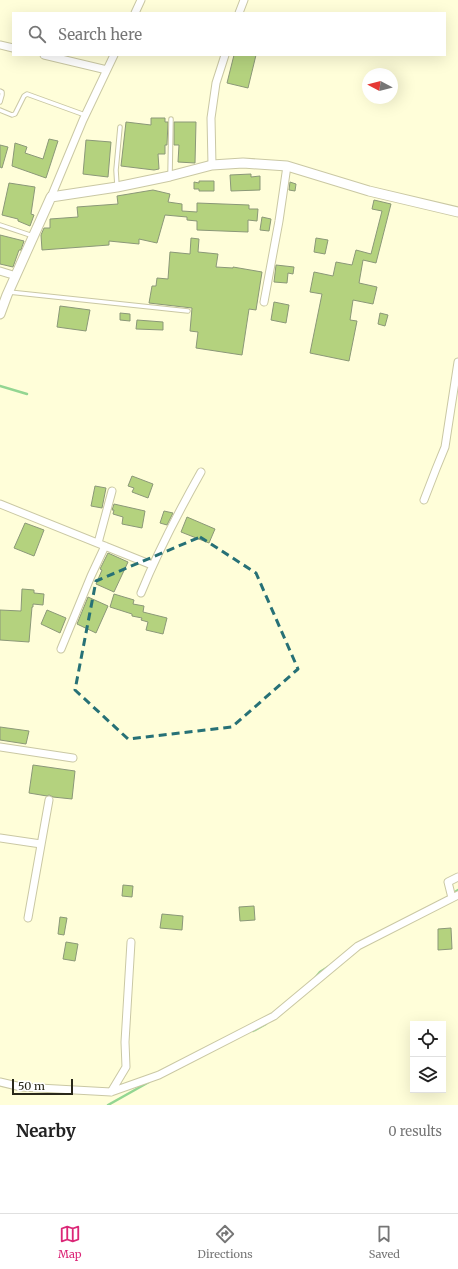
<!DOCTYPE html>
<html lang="en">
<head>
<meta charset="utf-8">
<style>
	body { margin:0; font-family:Merriweather,serif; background:#f2f2f2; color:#222 }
	.controls { position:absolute; right:12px; bottom:12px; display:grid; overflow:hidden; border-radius:0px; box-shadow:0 4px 16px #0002 }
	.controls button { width:36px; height:36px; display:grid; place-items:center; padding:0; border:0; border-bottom:1px solid #e0e0e0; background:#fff; color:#222; font:20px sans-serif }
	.compass { position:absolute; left:362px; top:68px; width:36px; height:36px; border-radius:50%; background:#fff; box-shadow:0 4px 16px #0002; rotate:277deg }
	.scale { position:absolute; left:12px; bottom:10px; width:61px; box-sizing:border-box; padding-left:4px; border:2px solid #29281a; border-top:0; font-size:11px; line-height:14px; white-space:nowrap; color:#29281a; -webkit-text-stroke:3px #fff; paint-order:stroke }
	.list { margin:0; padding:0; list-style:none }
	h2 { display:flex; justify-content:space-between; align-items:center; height:52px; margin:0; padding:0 16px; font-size:17px }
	h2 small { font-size:13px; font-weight:400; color:#767676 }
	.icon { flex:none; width:22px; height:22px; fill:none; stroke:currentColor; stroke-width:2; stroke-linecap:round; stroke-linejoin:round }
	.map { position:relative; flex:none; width:458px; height:1105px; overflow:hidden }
	.search { position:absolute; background:#fff; box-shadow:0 4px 16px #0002; left:12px; right:12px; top:12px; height:44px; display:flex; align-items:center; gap:10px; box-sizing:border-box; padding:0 14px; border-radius:0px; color:#767676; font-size:15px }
	.sheet { height:108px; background:#fff }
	nav { display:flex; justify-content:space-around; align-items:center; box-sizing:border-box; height:56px; border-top:1px solid #e0e0e0; background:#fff; font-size:11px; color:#767676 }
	nav a { display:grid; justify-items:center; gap:2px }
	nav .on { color:#db2777 }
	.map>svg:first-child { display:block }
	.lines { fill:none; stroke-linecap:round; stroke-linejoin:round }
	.stream { stroke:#93d692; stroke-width:2.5 }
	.building { fill:#b4d27e; stroke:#8b9878 }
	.service-casing { stroke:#cac8a4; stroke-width:5.5 }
	.minor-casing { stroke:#cac8a4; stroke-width:9 }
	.tertiary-casing { stroke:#cac8a4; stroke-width:11 }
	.service { stroke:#fff; stroke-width:3.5 }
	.minor { stroke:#fff; stroke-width:7 }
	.tertiary { stroke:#fff; stroke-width:9 }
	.marked { fill:none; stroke:#277176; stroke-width:3; stroke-dasharray:8 5; stroke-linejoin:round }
</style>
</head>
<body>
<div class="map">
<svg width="458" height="1105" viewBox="0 0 458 1105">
	<rect width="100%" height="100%" fill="#fffed9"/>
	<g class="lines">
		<path class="stream" d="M0 386 27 394
			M452 894 458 890
			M315 978 320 972 331 965
			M253 1031 266 1024
			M108 1105 149 1082"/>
	</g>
	<path class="building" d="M234 55H256L248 88 227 83Z
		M151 118H165V122H168L167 145H165V154H158L159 169 154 170 121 166 126 122 151 125Z
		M174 122H196L195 163 178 162 179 145H174Z
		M49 139 58 141 46 178 12 166 15 143 27 147 25 153 43 159Z
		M86 140 111 142 108 177 83 174Z
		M0 145 8 147 2 168 0 167Z
		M251 174V177L260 176V190L231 191 230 175Z
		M199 181H214V191H199V189H194V182L199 183Z
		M290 182 296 184 295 191 289 190Z
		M9 183 35 187 31 214 34 215 30 226 18 221V219L2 215Z
		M153 190 170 194 168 202 182 204V211L197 212V203L249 205V209H258L257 221 248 220V232L197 230V221L187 220V217L165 215 157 243 139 239V244L109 241V245L42 250 41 235 44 228H50V219L78 217 77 207 118 204 117 196Z
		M374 200 391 204 376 263 363 260 359 283 377 287 373 304 353 300 350 320 357 321 349 361 310 353 322 294 310 292 314 272 333 276 336 262 352 265 356 250 371 254 382 211 372 209Z
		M262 217 271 219 269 231 260 230Z
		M0 235 24 241 21 250H19L13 267 0 264Z
		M191 238 199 239 198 252 218 254 216 267 233 268V267L262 272 256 310 249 309 242 355 196 348 198 332 190 331 192 308 149 303 152 286H156L157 278 168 279 170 252 190 254Z
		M316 238 328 240 325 254 314 252Z
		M276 265 294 267 293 274 288 273 287 283 274 282Z
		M274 302 289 305 286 323 271 320Z
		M60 306 90 310 86 331 57 327Z
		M120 313 130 314V321L120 320Z
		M380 313 388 315 385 326 378 324Z
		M137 320 163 322V330L136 329Z
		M132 476 153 484 148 498 132 492 134 488 128 486Z
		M95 486 106 488 102 508 91 506Z
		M114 504 145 511 142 528 122 524 123 517 113 514 114 510H112Z
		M164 511 173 513 167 525 160 523Z
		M187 517 215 529 209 543 181 532Z
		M25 523 44 530 34 556 14 548Z
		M108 553 128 562 114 592 96 584 102 570 100 569Z
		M22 589 34 590V593L44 594 43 605 33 604V607H32L29 642 0 640V610L21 611Z
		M114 594 134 600 133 604 144 606 143 612 167 618 163 634 146 630 148 622 141 620 142 618 132 616V614L110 607Z
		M88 597 108 606 96 633 77 624Z
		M47 610 66 618 60 633 41 624Z
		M0 727 29 731 26 744 0 740Z
		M33 765 75 771 72 799 53 797 49 795 47 796 29 793Z
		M123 885 133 886 132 897 122 896Z
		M254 906 255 920 240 921 239 907Z
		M162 914 183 916 182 930 160 928Z
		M60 917 67 918 64 935 58 934Z
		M451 928 452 949 438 950V929Z
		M66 942 78 944 75 961 63 959Z"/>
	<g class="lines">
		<g class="service-casing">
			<path id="service" d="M0 91 2 92V95L0 102
				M0 110 12 115 15 114 24 96 27 94 85 115
				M170 175 171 119
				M117 186 116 170 120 127
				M0 225 33 236
				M9 292 188 311"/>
		</g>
		<g class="minor-casing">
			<path id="minor" d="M135 13 141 0
				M239 13 244 0
				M0 45 13 48
				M44 55 107 70
				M212 165 211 118 216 83 225 55
				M51 197 83 120 114 55
				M0 271 16 276
				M264 302 279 221 287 166
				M424 500 436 469 445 447 458 362
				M0 504 152 565
				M98 543 112 491
				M141 593C158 551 179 511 201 472
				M61 649 91 576 105 546
				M0 747 73 758
				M0 838 41 844
				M452 898 448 882 458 877
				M28 918 49 800
				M0 1082 21 1087 111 1092 159 1075 274 1016 358 946 458 895
				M111 1092 126 1067 125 1042 131 942"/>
		</g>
		<g class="tertiary-casing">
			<path id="tertiary" d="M0 314 7 295 51 197 117 187 170 176 212 165 243 163 287 166 369 191 458 212"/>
		</g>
		<use href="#service" class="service"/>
		<use href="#minor" class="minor"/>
		<use href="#tertiary" class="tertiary"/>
	</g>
	<path class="marked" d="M200 537 256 573 298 669 232 727 128 739 75 690 96 581Z"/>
</svg>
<div class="controls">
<button><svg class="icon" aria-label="locate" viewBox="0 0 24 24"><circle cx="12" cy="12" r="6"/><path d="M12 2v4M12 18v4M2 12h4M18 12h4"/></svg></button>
<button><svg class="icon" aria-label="layers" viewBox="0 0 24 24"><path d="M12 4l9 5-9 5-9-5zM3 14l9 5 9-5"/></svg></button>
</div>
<svg class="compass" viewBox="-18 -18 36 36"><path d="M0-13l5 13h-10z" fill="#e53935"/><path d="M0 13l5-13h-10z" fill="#767676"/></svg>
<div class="scale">50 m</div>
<div class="search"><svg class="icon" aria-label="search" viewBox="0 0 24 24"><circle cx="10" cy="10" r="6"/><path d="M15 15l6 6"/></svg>Search here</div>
</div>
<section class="sheet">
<h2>Nearby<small>0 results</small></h2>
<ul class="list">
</ul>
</section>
<nav>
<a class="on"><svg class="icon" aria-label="map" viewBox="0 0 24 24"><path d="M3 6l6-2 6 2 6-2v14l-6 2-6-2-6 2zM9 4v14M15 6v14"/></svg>Map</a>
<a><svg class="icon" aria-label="directions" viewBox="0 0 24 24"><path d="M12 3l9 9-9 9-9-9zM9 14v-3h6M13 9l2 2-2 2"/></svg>Directions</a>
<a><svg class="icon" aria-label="saved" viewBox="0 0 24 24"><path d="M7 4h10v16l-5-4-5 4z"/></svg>Saved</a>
</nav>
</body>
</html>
